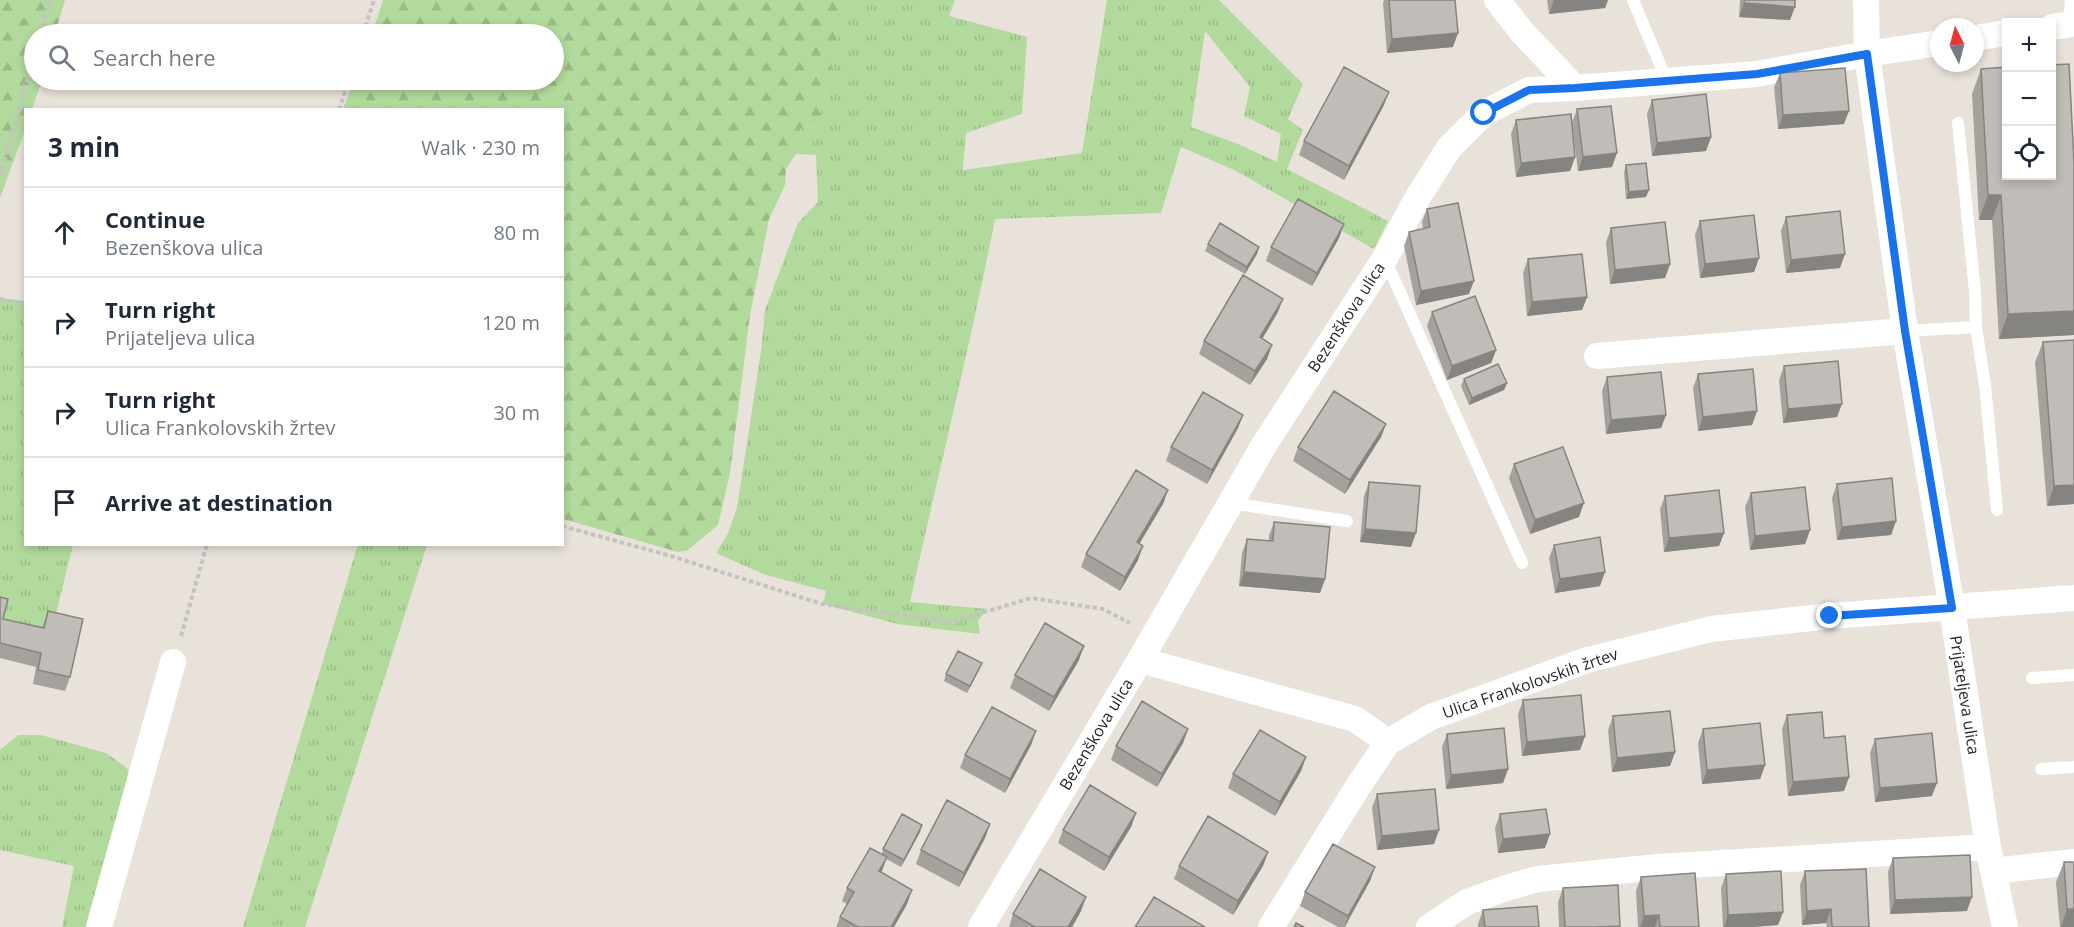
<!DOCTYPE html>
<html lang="en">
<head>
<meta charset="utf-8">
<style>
	body { margin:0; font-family:"Open Sans",sans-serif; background:#f6f6f7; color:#1f2937 }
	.controls { position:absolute; right:18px; top:18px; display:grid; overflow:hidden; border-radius:0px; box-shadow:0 3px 9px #0003 }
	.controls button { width:54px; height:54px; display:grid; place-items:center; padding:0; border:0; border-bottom:2px solid #e0e1e3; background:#fff; color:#1f2937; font:30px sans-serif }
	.compass { position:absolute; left:1930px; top:18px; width:54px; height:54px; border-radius:50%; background:#fff; box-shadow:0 3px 9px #0003; rotate:354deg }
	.stop { position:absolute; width:18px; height:18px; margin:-14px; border:4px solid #1a73e8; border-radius:50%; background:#fff }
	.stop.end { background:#1a73e8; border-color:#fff; box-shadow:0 2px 6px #0008 }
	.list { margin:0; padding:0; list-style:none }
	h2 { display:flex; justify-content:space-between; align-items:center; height:78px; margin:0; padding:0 24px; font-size:26px }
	h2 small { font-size:20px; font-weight:400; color:#747a83 }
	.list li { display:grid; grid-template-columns:39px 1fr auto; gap:18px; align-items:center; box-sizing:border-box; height:90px; padding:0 24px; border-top:2px solid #e0e1e3 }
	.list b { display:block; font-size:22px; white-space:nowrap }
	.list p { margin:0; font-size:20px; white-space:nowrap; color:#747a83 }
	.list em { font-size:20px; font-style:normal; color:#747a83 }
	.icon { flex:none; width:33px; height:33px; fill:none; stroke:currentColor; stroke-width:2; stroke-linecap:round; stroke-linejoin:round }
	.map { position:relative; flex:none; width:2074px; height:927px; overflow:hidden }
	.search { position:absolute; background:#fff; box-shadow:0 3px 9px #0003; left:24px; top:24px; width:540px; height:66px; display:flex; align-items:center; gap:15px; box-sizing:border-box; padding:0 21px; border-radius:33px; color:#747a83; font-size:22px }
	.panel { position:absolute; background:#fff; box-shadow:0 3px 9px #0003; left:24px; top:108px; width:540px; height:438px; border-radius:0px }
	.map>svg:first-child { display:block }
	.grass { fill:url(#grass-tufts); fill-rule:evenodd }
	.forest { fill:url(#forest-firs) }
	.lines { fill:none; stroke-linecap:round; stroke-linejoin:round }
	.path { stroke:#c3c3c3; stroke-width:4; stroke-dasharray:4.5 3; stroke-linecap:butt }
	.service { stroke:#fff; stroke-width:12 }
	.minor { stroke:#fff; stroke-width:26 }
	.wall { fill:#a5a29d }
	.shaded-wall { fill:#868480 }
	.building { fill:#c0bcb7; stroke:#868480; stroke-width:1.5 }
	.route { stroke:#1a73e8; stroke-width:8 }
	.labels { text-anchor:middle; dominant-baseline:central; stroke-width:6; stroke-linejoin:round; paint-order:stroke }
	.street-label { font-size:16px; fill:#272727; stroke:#fff }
</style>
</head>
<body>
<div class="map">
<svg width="2074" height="927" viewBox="0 0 2074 927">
	<defs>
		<pattern id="grass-tufts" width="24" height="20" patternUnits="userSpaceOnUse" patternTransform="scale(1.5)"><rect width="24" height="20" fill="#b2da9c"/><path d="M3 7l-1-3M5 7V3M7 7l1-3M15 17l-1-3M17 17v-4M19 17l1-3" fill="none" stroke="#99bb86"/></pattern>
		<pattern id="forest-firs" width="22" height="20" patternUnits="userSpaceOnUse" patternTransform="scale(1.5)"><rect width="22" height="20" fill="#b2da9c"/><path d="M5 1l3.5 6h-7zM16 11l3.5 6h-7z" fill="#99bb86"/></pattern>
	</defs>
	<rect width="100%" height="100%" fill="#e8e2da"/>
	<path class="grass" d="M853 0H955L949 16 1027 37 1022 114 966 133 963 170 1082 153 1107 0H1219L1303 84 1288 119 1303 130 1287 169 1388 221 1374 249 1234 170 1181 147 1161 213 995 219C970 347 938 474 910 602L988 609 978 620 980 634 897 624 823 604 826 591 763 574 716 553 728 533 737 508 761 351 765 310 798 223 818 202 816 155 796 154 801 128 817 127 838 39ZM1205 31 1250 87 1244 116 1281 134 1277 162 1238 144 1191 127Z
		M0 298 25 301 26 544 73 545 52 630 0 618Z
		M358 544 427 545 305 927H243Z
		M18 735H41L106 753 127 768 131 783 90 927H62L74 866 0 850V750Z"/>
	<path class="forest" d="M0 0H65L55 34H34V80H42L32 109 26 110 25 130 0 198Z
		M383 0H853L838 39 817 127 801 128 796 154 786 169 785 185 769 219 750 315 730 473 718 525 688 550 678 552 563 519 562 110 343 109 354 80H554V34H372Z"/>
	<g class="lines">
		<path class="path" d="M41 34 50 0
			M363 34 374 0
			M339 110 349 80
			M0 176 34 56
			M0 299 26 305
			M562 526 671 556 822 604 952 622 1031 598 1103 609 1130 623
			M181 636 207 544"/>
		<path class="service" d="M1633 0 1667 81
			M2069 24 2071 0
			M1958 123 1975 292 1976 327
			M1385 259 1522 563
			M1905 331 1976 327 1985 385 1997 510
			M1231 503 1347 521
			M2032 678 2074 675
			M2041 769 2074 767"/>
		<path class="minor" d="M1497 0 1522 32 1575 88
			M1866 0 1867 54 1905 331 1952 608 1988 847 2005 927
			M2052 27 2074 24
			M1975 38 2006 33
			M1597 356 1905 331
			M1140 660 1355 719 1388 742
			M1993 871 2074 862
			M99 927 173 662
			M981 927 1140 660 1264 445 1385 258 1418 197 1449 148 1484 113 1529 90 1575 88 1757 74 1867 54 1939 43
			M1271 927 1357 788 1388 742 1431 717 1587 660 1711 629 1830 616 2074 598
			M1429 927 1467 902 1506 888 1538 879 1657 867 1988 847"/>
	</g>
	<path class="wall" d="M1384 0H1455L1453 47 1387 53 1383 3Z
		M1547 0H1608L1605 8 1549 14Z
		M1740 0H1795L1790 20 1739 17Z
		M1981 69 2074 162V335L1999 339 1992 220H1979L1972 94Z
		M1780 73 1844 124 1778 129 1774 87Z
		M1652 100 1711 137 1706 151 1652 156 1647 114Z
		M1384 105 1344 180 1299 155 1304 141Z
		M1577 109 1612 167 1578 171 1572 123Z
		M1516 120 1575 157 1570 171 1516 177 1511 134Z
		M1626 165 1646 197 1626 199 1624 172Z
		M1427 209 1469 294 1416 305 1404 246 1409 232 1423 229 1422 222Z
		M1786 217 1840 268 1786 273 1781 231Z
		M1700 221 1759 258 1754 272 1700 278 1695 235Z
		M1344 224 1339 238 1312 286 1266 261 1271 247Z
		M1611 228 1670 264 1665 278 1610 284 1606 242Z
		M1208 244 1259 247 1257 254 1245 274 1205 251Z
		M1528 259 1587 297 1582 310 1527 316 1523 273Z
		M1278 312 1262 339 1272 345 1267 359 1250 385 1199 354 1204 341Z
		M1432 312 1496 350 1491 363 1447 380 1427 326Z
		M2043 342 2074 504 2047 506 2035 362Z
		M1784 366 1837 417 1783 423 1779 380Z
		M1698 374 1757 411 1752 425 1698 431 1693 388Z
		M1607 377 1666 415 1661 428 1606 434 1602 391Z
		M1464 379 1507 383 1504 390 1469 405 1461 386Z
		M1243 415 1238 428 1207 484 1166 461 1171 447Z
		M1386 424 1381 437 1345 494 1293 461 1298 447Z
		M1514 464 1579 517 1530 534 1509 478Z
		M1369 482 1411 547 1360 542 1364 496Z
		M1837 484 1896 521 1891 535 1837 540 1832 498Z
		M1168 490 1163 504 1139 544 1138 560 1120 591 1081 567 1086 554Z
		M1751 493 1810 530 1805 544 1750 550 1745 507Z
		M1665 496 1724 533 1719 546 1664 552 1660 509Z
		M1274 522 1325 579 1320 593 1239 586 1242 553 1247 539 1269 541V536Z
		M1554 545 1600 586 1555 593 1549 558Z
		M0 597 3 619 42 628 48 611 70 677 65 691 33 684 36 667 0 658Z
		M1079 660 1049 711 1010 688 1015 675Z
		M982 663 967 693 944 681 946 674Z
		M1523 700 1585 736 1580 750 1522 756 1518 714Z
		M1787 715 1824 738 1849 777 1844 791 1788 796 1782 729Z
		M1613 716 1675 752 1670 766 1612 772 1608 730Z
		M1188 729 1183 743 1157 787 1111 760 1116 746Z
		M1703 729 1765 765 1760 779 1702 784 1698 743Z
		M1036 731 1031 745 1005 793 960 768 965 755Z
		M1447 734 1508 769 1503 783 1446 789 1442 747Z
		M1875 739 1932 796 1875 802 1870 753Z
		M1306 757 1301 771 1275 816 1228 788 1233 774Z
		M1377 794 1434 844 1377 850 1372 808Z
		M1136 813 1131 827 1104 871 1058 843 1063 830Z
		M1500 814 1545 848 1498 853 1495 828Z
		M990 824 985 838 959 887 916 864 921 850Z
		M922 825 920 832 901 867 886 859 881 872 912 890 907 904 894 927H836L840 917 847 904 842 901 847 888 882 854 883 849Z
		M1268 852 1263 866 1233 915 1174 879 1179 866Z
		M1893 858 1967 911 1890 914 1888 872Z
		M2064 862 2074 927H2060L2056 882Z
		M1375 867 1370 881 1345 927H1338L1300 906 1305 892Z
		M1805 871 1869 927H1827L1826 923 1802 925 1800 885Z
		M1726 874 1783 912 1778 925 1752 927H1723L1721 888Z
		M1641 877 1699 927H1638L1636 891Z
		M1563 888 1620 926V927H1559L1558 902Z
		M1086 897 1081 911 1072 927H1009L1013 914Z
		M1483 910 1539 927H1478V924Z"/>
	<path class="shaded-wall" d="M1554 0H1608L1605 8 1549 14Z
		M1744 3 1795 7 1790 20 1739 17Z
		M1458 33 1453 47 1387 53 1392 39Z
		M1389 92 1384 105 1344 180 1349 166Z
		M1849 111 1844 124 1778 129 1783 115Z
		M1711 137 1706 151 1652 156 1657 143Z
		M1617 153 1612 167 1578 171 1583 157Z
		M1575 157 1570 171 1516 177 1521 163Z
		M1649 190 1646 197 1626 199 1629 192Z
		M1988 195H2001L1992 220H1979Z
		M1344 224 1339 238 1312 286 1317 273Z
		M1259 247 1257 254 1245 274 1247 267Z
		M1845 254 1840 268 1786 273 1791 260Z
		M1759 258 1754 272 1700 278 1705 264Z
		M1670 264 1665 278 1610 284 1615 270Z
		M1474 281 1469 294 1416 305 1421 291Z
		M1587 297 1582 310 1527 316 1532 302Z
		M1283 299 1278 312 1255 351 1260 337Z
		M2074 311V335L1999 339 2008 314Z
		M1272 345 1267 359 1250 385 1255 371Z
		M1496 350 1491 363 1447 380 1452 366Z
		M1507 383 1504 390 1469 405 1472 398Z
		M1842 404 1837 417 1783 423 1788 409Z
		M1757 411 1752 425 1698 431 1703 417Z
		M1243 415 1238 428 1207 484 1212 470Z
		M1666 415 1661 428 1606 434 1611 420Z
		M1386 424 1381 437 1345 494 1350 480Z
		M2074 485V504L2047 506 2054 486Z
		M1168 490 1163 504 1132 556 1137 542Z
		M1584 503 1579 517 1530 534 1535 520Z
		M1896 521 1891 535 1837 540 1842 527Z
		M1365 529 1416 533 1411 547 1360 542Z
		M1810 530 1805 544 1750 550 1755 536Z
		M1724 533 1719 546 1664 552 1669 538Z
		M1143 546 1138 560 1120 591 1125 577Z
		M1244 572 1325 579 1320 593 1239 586Z
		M1605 572 1600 586 1555 593 1560 579Z
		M1084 646 1079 660 1049 711 1054 697Z
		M982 663 979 670 967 693 970 686Z
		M1188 729 1183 743 1157 787 1162 774Z
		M1036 731 1031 745 1005 793 1010 779Z
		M1585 736 1580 750 1522 756 1527 742Z
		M1675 752 1670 766 1612 772 1617 758Z
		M1306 757 1301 771 1275 816 1280 802Z
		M1765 765 1760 779 1702 784 1707 770Z
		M1508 769 1503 783 1446 789 1451 775Z
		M1849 777 1844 791 1788 796 1793 782Z
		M1937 783 1932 796 1875 802 1880 788Z
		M1136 813 1131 827 1104 871 1109 857Z
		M990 824 985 838 959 887 964 873Z
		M922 825 920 832 901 867 904 860Z
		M1439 830 1434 844 1377 850 1382 836Z
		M1550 834 1545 848 1498 853 1503 839Z
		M1268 852 1263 866 1233 915 1238 901Z
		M887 857 882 871 874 885 879 871Z
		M1375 867 1370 881 1344 927 1348 916Z
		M912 890 907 904 894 927H891Z
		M1086 897 1081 911 1072 927H1068Z
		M1972 897 1967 911 1890 914 1895 900Z
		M1831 909 1826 923 1802 925 1807 911Z
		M2067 909H2074V927H2061Z
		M1783 912 1778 925 1752 927H1724L1728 915Z
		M1659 915 1655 927H1640L1644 916Z"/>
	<path class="building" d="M1389 0H1455L1458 33 1392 39Z
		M1745 0H1795V7L1744 3Z
		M2069 64 2074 162V311L2008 314 2001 195H1988L1981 69 2007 67V176H2052V65Z
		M1344 67 1389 92 1349 166 1304 141Z
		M1845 68 1849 111 1783 115 1780 73Z
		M1706 94 1711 137 1657 143 1652 100Z
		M1611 106 1617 153 1583 157 1577 109Z
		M1571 114 1575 157 1521 163 1516 120Z
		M1646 163 1649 190 1629 192 1626 165Z
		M1298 199 1344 224 1317 273 1271 247Z
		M1458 203 1474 281 1421 291 1409 232 1430 227 1427 209Z
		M1840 211 1845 254 1791 260 1786 217Z
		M1754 215 1759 258 1705 264 1700 221Z
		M1665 222 1670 264 1615 270 1611 228Z
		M1220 223 1259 247 1247 267 1208 244Z
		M1582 254 1587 297 1532 302 1528 259Z
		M1243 275 1283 299 1260 337 1272 345 1255 371 1204 341Z
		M1475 296 1496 350 1452 366 1432 312Z
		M2074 340V485L2054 486 2043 342Z
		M1838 361 1842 404 1788 409 1784 366Z
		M1498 364 1507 383 1472 398 1464 379Z
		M1753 369 1757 411 1703 417 1698 374Z
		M1661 372 1666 415 1611 420 1607 377Z
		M1334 391 1386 424 1350 480 1298 447Z
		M1203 392 1243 415 1212 470 1171 447Z
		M1563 447 1584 503 1535 520 1514 464Z
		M1136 470 1168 490 1137 542 1143 546 1125 577 1086 554Z
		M1892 478 1896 521 1842 527 1837 484Z
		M1369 482 1420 486 1416 533 1365 529Z
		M1805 487 1810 530 1755 536 1751 493Z
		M1719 490 1724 533 1669 538 1665 496Z
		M1274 522 1330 527 1325 579 1244 572 1247 539 1273 541Z
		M1600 537 1605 572 1560 579 1554 545Z
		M0 597 8 599 3 619 44 628 48 611 83 619 70 677 38 670 41 653 0 643Z
		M1045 623 1084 646 1054 697 1015 675Z
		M958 651 982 663 970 686 946 674Z
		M1581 695 1585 736 1527 742 1523 700Z
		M1142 701 1188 729 1162 774 1116 746Z
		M992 707 1036 731 1010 779 965 755Z
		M1670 711 1675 752 1617 758 1613 716Z
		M1822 712 1824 738 1845 736 1849 777 1793 782 1787 715Z
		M1760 723 1765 765 1707 770 1703 729Z
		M1504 728 1508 769 1451 775 1447 734Z
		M1260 730 1306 757 1280 802 1233 774Z
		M1932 733 1937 783 1880 788 1875 739Z
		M1090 785 1136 813 1109 857 1063 830Z
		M1435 789 1439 830 1382 836 1377 794Z
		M947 800 990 824 964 873 921 850Z
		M1546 809 1550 834 1503 839 1500 814Z
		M902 814 922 825 904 860 883 849Z
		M1208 816 1268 852 1238 901 1179 866Z
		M1333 844 1375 867 1348 916 1305 892Z
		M870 848 887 857 879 871 912 890 891 927H858L840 917 854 892 847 888Z
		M1970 855 1972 897 1895 900 1893 858Z
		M2064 862H2074V909H2067Z
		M1040 869 1086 897 1068 927H1035L1013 914Z
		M1866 869 1869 927H1832L1831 909 1807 911 1805 871Z
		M1781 871 1783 912 1728 915 1726 874Z
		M1695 873 1699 927H1660L1659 915 1644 916 1641 877Z
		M1618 885 1620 926 1596 927H1565L1563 888Z
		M1154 897 1205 927H1135Z
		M1537 906 1539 927H1485L1483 910Z
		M1296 923 1304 927H1294Z"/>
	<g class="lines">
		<path class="route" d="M1484 113 1529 90 1575 88 1757 74 1867 54 1905 331 1952 608 1830 616"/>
	</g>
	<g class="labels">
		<g class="street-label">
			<text transform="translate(1346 317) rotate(-57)">Bezenškova ulica</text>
			<text transform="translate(1530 683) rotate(-19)">Ulica Frankolovskih žrtev</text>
			<text transform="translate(1965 695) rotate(81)">Prijateljeva ulica</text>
			<text transform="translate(1096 734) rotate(-59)">Bezenškova ulica</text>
		</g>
	</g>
</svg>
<div class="controls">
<button>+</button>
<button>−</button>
<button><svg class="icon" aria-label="locate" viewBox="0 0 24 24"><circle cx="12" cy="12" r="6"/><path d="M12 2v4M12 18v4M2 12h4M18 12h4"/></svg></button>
</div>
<svg class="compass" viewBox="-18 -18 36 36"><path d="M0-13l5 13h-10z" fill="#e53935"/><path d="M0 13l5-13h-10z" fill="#747a83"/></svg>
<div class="stop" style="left:1484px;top:113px"></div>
<div class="stop end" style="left:1830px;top:616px"></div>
<div class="search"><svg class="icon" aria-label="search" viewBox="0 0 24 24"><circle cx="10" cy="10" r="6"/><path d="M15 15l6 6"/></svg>Search here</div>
<section class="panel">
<h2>3 min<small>Walk · 230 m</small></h2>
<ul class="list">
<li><svg class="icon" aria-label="ahead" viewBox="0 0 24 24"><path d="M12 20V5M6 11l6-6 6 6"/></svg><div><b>Continue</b><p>Bezenškova ulica</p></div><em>80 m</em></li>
<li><svg class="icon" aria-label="right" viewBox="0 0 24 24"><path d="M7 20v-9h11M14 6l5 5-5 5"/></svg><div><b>Turn right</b><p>Prijateljeva ulica</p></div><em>120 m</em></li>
<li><svg class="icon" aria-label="right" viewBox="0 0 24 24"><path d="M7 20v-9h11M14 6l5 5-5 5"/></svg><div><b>Turn right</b><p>Ulica Frankolovskih žrtev</p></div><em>30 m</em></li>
<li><svg class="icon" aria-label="arrive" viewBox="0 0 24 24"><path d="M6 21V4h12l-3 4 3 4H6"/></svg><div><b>Arrive at destination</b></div></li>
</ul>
</section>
</div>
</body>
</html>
